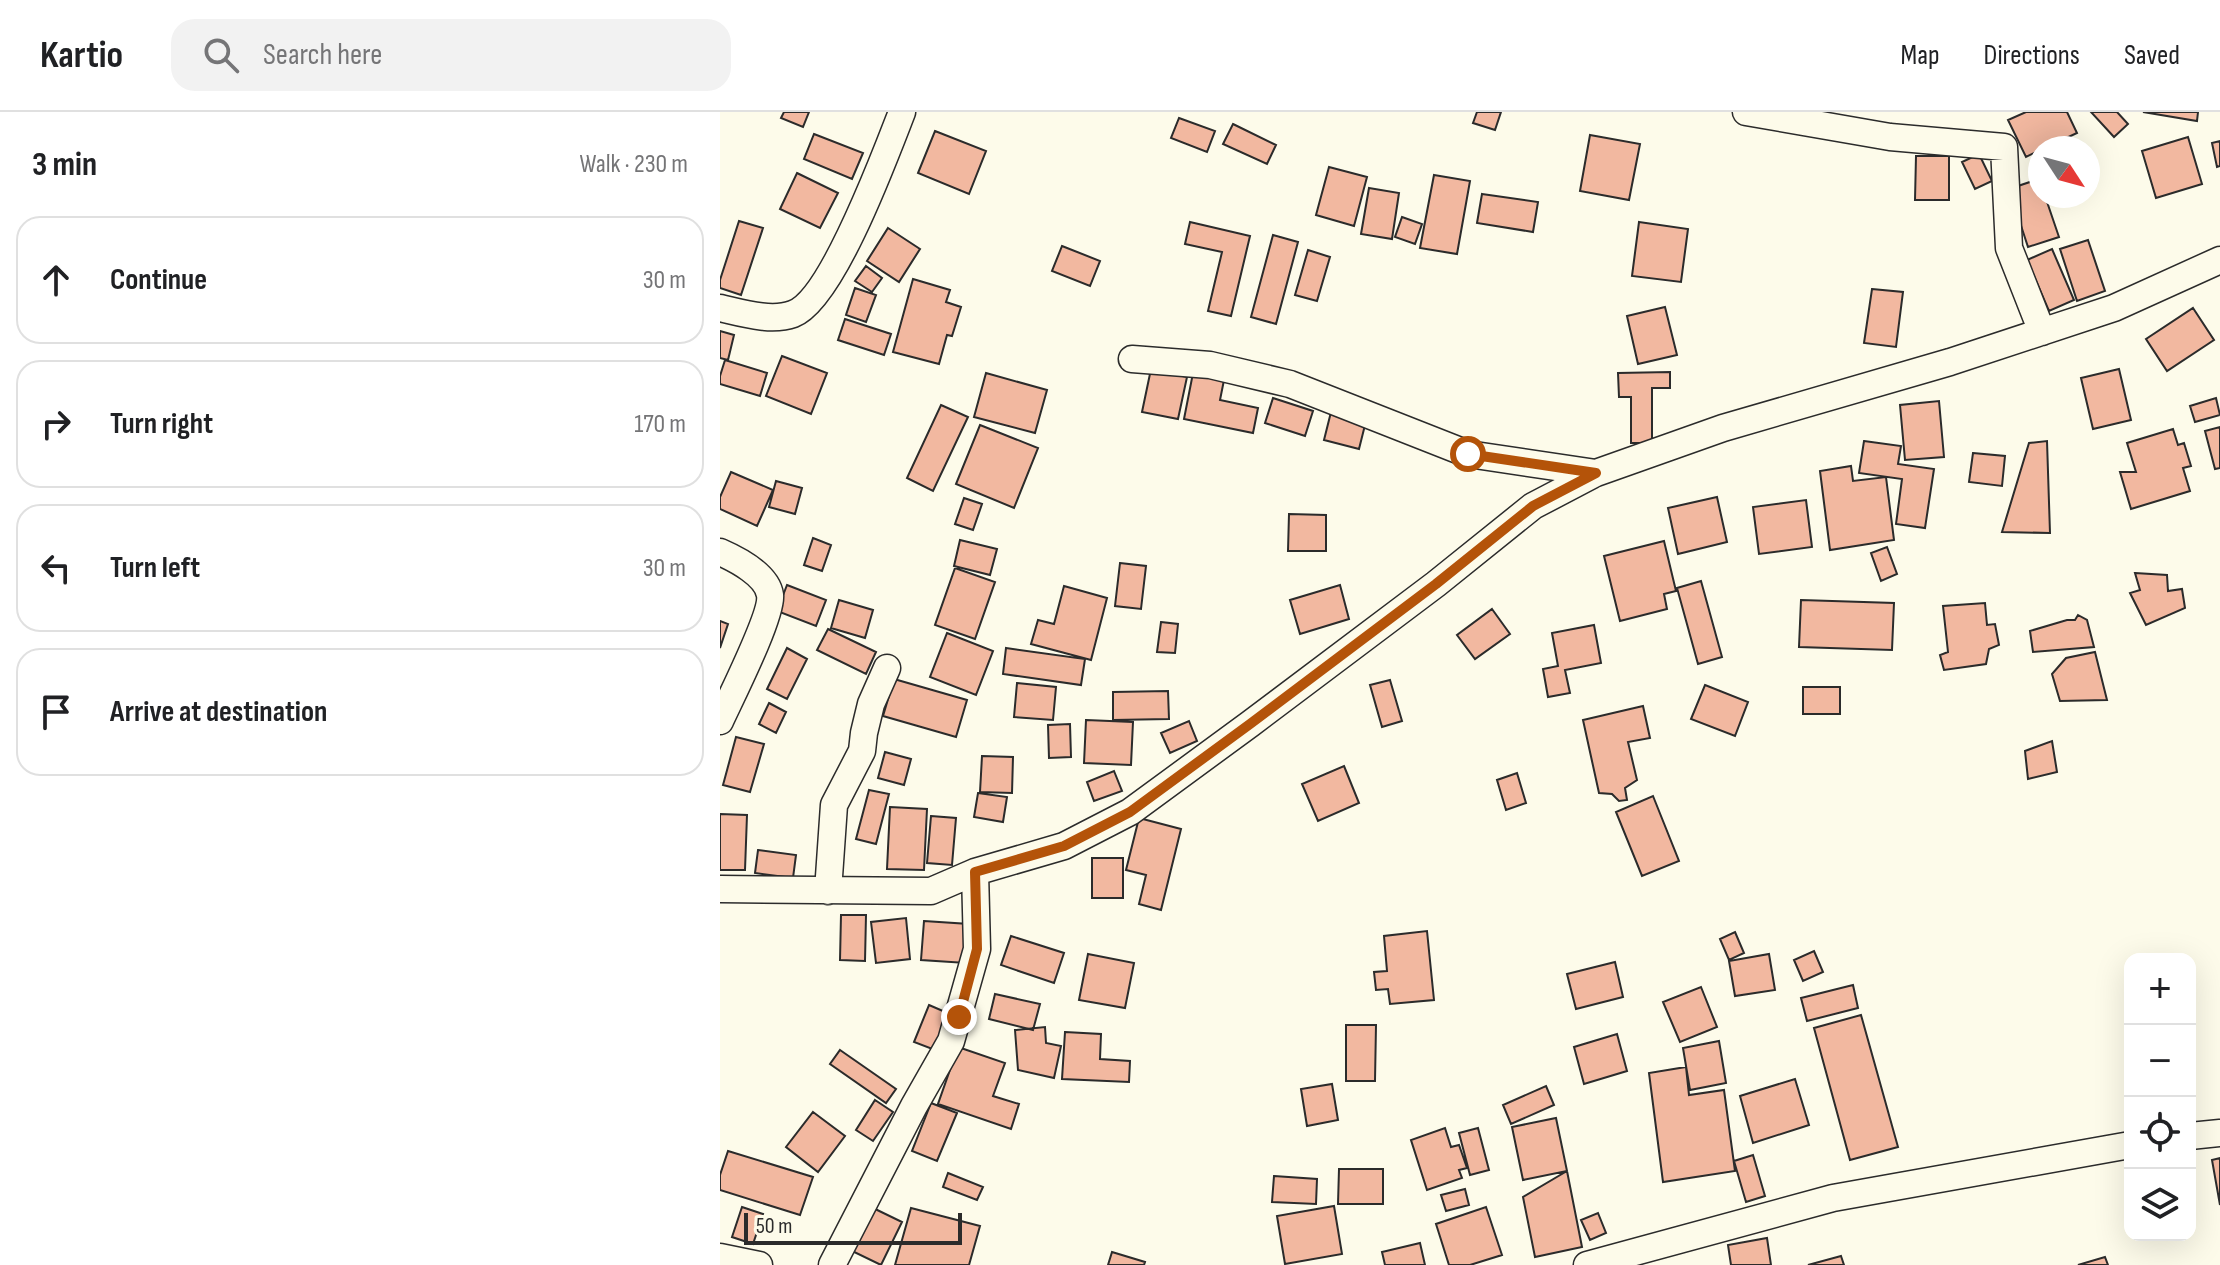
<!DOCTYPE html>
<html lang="en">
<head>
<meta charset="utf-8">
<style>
	body { margin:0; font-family:"Sofia Sans Condensed",sans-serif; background:#f2f2f2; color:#202124 }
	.controls { position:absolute; right:24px; bottom:24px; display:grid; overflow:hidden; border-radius:16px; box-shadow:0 8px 32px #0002 }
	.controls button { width:72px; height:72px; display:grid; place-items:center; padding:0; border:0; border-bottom:2px solid #e0e0e0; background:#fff; color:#202124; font:40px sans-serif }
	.compass { position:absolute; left:1308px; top:24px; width:72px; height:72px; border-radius:50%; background:#fff; box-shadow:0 8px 32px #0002; rotate:126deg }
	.scale { position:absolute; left:24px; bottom:20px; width:218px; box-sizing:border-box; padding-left:8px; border:4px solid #2b2b2b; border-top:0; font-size:22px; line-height:28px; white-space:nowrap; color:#2b2b2b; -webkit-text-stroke:6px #fdfbea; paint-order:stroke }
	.stop { position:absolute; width:24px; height:24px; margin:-18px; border:6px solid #b45309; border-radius:50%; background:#fff }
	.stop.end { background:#b45309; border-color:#fff; box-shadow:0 2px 8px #0008 }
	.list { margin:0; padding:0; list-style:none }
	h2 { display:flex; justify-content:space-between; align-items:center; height:104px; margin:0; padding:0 32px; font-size:34px }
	h2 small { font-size:26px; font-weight:400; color:#757577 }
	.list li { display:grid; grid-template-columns:52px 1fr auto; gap:24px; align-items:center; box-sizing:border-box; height:128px; margin:0 16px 16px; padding:0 16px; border:2px solid #e0e0e0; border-radius:24px }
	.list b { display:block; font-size:30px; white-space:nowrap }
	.list em { font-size:26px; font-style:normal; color:#757577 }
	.icon { flex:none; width:44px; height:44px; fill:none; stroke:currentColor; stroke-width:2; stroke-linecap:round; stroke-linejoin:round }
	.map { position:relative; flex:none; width:1500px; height:1153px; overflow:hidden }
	header { display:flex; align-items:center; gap:48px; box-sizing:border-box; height:112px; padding:0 40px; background:#fff; border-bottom:2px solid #e0e0e0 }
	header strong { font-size:38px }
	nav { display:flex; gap:44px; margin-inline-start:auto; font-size:28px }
	.search { width:560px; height:72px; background:#f2f2f2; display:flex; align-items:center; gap:20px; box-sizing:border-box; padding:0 28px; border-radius:24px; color:#757577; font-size:30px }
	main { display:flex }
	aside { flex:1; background:#fff }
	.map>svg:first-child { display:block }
	.building { fill:#f2b8a0; stroke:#2b2b2b; stroke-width:2 }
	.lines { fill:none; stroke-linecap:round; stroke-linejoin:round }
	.street-casing { stroke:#2b2b2b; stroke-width:29 }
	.street { stroke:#fdfbea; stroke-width:26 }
	.route { stroke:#b45309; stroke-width:10 }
</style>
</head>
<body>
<header>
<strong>Kartio</strong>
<div class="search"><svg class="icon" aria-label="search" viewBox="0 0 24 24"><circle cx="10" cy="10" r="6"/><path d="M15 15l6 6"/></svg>Search here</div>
<nav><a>Map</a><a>Directions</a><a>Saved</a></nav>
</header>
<main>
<aside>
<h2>3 min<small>Walk · 230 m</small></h2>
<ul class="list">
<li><svg class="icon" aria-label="ahead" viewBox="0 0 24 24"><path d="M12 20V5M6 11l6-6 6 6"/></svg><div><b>Continue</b></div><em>30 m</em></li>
<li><svg class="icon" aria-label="right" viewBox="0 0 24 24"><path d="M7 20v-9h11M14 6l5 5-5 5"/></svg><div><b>Turn right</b></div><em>170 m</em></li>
<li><svg class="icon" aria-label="left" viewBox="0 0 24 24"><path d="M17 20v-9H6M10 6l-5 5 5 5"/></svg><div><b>Turn left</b></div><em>30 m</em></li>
<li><svg class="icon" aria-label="arrive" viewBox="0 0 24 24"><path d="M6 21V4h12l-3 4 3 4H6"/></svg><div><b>Arrive at destination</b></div></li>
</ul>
</aside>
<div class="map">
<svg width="1500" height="1153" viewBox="0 0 1500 1153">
	<rect width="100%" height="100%" fill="#fdfbea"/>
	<path class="building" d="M64 0H89L83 15 61 6Z
		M757 0H781L775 18 753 11Z
		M1306 0H1347L1357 21 1325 36H1320V38L1306 45 1288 8Z
		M1371 0H1397L1408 12 1394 25Z
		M1423 0H1478L1477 9Z
		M459 6 495 19 487 40 451 26Z
		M513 12 556 33 547 52 503 32Z
		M215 19 266 39 249 82 198 61Z
		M94 22 143 41 132 67 84 47Z
		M870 23 920 32 909 88 860 79Z
		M1468 25 1482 72 1436 86 1422 39Z
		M1500 29V54L1497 55 1492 31Z
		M1259 42 1272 69 1255 77 1242 50Z
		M1196 44H1229V88H1195Z
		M609 55 647 65 634 114 596 103Z
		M77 61 118 81 100 116 60 97Z
		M714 63 750 69 737 142 700 136Z
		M1319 67 1320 84H1325L1339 125 1308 135 1289 77Z
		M649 76 679 81 672 127 641 122Z
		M762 82 818 90 813 120 757 111Z
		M682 105 702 112 695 132 675 125Z
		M19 109 43 116 21 183 0 176V168Z
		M470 110 530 124 511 204 488 199 502 140 465 132Z
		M919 110 968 117 961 170 912 164Z
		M168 116 200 137 179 170 147 149Z
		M553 123 578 130 556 212 531 205Z
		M1368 128 1385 179 1357 189 1340 137Z
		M342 134 380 149 370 174 332 159Z
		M1332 137 1354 188 1329 199 1307 148Z
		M588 138 610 145 597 189 575 183Z
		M146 154 162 166 152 180 135 169Z
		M193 167 230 178 226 190 241 195 232 224 227 223 219 252 173 240Z
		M135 176 156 183 146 210 126 203Z
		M1152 177 1183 180 1176 235 1144 231Z
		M945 195 957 243 918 252 907 204Z
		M1473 196 1494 228 1447 259 1426 227Z
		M125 207 171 222 164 243 118 228Z
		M0 219 14 223 8 248 0 246Z
		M62 244 107 261 91 302 46 284Z
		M5 248 47 261 40 284 0 272V264Z
		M431 257 467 265 458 307 422 300Z
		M1399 257 1411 308 1373 317 1361 266Z
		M950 260V276H932V331H911V285H899L898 261Z
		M266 261 327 278 315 321 254 305Z
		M473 261 504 268 500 288 538 296 533 321 464 307Z
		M553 286 593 299 585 324 545 311Z
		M1496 286 1500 303 1475 310 1470 294Z
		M1219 289 1224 345 1185 348 1180 293Z
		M221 293 248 305 213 379 187 366Z
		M611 300 646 309 639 337 604 328Z
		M260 313 318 336 294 396 236 372Z
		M1500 315V356L1495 357 1485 319Z
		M1453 317 1458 333 1464 331 1471 354 1463 356 1470 379 1411 397 1400 360H1416L1407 331Z
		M1144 329 1181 334 1178 352 1214 357 1205 416 1176 412 1182 367 1139 361Z
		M1327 329 1330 421 1282 420 1309 331Z
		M1253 341 1285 344 1282 374 1249 370Z
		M1131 354 1133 369 1166 365 1174 428 1110 438 1100 359Z
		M11 360 53 378 37 414 0 397V385Z
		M56 369 82 376 75 402 49 395Z
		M997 385 1007 430 958 442 948 396Z
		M244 386 262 392 253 418 235 412Z
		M1086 388 1092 435 1039 442 1033 395Z
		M569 402 606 403V439H568Z
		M93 426 111 433 102 459 84 453Z
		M240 428 277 437 270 463 234 454Z
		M944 429 956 479 944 482 947 497 900 509 884 444Z
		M1167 435 1177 462 1161 469 1151 441Z
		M400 451 426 454 421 497 395 494Z
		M235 456 275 470 255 527 215 513Z
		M1415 461 1447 463 1448 479 1462 477 1465 496 1426 513 1410 481 1420 478Z
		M981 469 1002 545 978 552 957 476Z
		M67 473 106 488 96 514 57 499Z
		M620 473 629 507 580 522 570 488Z
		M344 474 387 486 371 548 311 532 318 508 334 512Z
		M119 488 153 498 145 526 111 516Z
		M1081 488 1174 491 1172 538 1079 535Z
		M1265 491 1267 513 1275 512 1279 533 1269 537 1266 552 1224 558 1220 543 1228 540 1223 494Z
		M772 497 790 522 755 547 737 523Z
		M1358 503 1367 508 1374 535 1313 540 1310 519 1347 508H1355Z
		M0 509 8 512 0 536Z
		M441 510 458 512 455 541 437 540Z
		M874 513 881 551 845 558 850 581 828 585 823 557 838 554 832 521Z
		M108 517 156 540 146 562 97 538Z
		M227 521 273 539 256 583 210 565Z
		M67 536 87 547 67 587 47 577Z
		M286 536 365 547 361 573 283 562Z
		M1375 540 1387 588 1340 589 1332 562 1346 546Z
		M174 567 247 588 236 625 163 604Z
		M670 568 682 609 662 615 650 573Z
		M297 571 336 575 333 608 294 605Z
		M985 573 1028 590 1015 624 971 607Z
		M1083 575H1120V602H1083Z
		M448 579 449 607 393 608V580Z
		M49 591 66 600 56 621 39 612Z
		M923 594 930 626 908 630 917 668 905 676 907 688 899 689 892 682 879 681 863 608Z
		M366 608 413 610 411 653 364 651Z
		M469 609 477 629 450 641 441 621Z
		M350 612 351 645 329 646 328 613Z
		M16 625 44 632 30 680 3 673Z
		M1332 629 1337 660 1308 667 1305 639Z
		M165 640 191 647 184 673 158 666Z
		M262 644 293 645 292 681 260 680Z
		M624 654 639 691 598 709 582 672Z
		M394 659 402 679 374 689 367 670Z
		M797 661 806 691 786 698 777 668Z
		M149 678 169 682 156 732 136 727Z
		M258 681 287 685 283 710 254 705Z
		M933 684 959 749 922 764 896 700Z
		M170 695 207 697 204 758 167 757Z
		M0 702 27 703 25 758H0Z
		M211 704 236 706 232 753 207 751Z
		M419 706 461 717 441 798 419 792 426 763 406 758Z
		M38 738 76 743 73 766 35 761Z
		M372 746H403V786H372Z
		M121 803H146L145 849 120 848Z
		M186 806 190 847 156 851 151 810Z
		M204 809 249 812 246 851 201 848Z
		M707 819 714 888 670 892 668 877 656 878 654 860 667 859 664 824Z
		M1015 820 1024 841 1009 848 1000 827Z
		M291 824 344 841 334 871 281 853Z
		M1094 839 1103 860 1083 869 1074 848Z
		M368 842 414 851 405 896 359 888Z
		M1049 842 1055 878 1015 884 1009 849Z
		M895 850 903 885 856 897 847 862Z
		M1133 873 1138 896 1087 909 1081 886Z
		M981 875 997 915 960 930 943 890Z
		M275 882 320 892 313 918 269 907Z
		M209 893 230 902 215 938 194 930Z
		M1141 903 1178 1035 1130 1048 1094 916Z
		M626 913H656L655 969H626Z
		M325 915 326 931 341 934 334 966 298 958 295 918Z
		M345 920 381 922 380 947 410 949 409 970 342 967Z
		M897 922 907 959 864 972 854 935Z
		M999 929 1006 971 970 978 963 936Z
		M238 935 285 951 273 984 299 992 291 1017 218 992Z
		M120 938 176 977 166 991 110 952Z
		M966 955 969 983 1004 978 1015 1059 943 1070 929 961Z
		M1075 967 1089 1013 1033 1031 1020 984Z
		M612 972 618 1008 587 1014 581 977Z
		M826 974 834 993 791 1012 783 993Z
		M155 988 173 1000 153 1029 136 1018Z
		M211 991 237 1001 217 1049 192 1039Z
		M93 1000 125 1024 98 1060 66 1035Z
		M836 1006 847 1059 803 1068 792 1015Z
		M725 1016 731 1035 739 1033 747 1056 739 1058 742 1066 707 1078 691 1028Z
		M758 1016 769 1058 750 1063 739 1021Z
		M8 1039 93 1065 80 1103 0 1078V1063Z
		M1033 1043 1045 1084 1026 1090 1014 1049Z
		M1500 1046V1093L1492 1048Z
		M619 1057H663V1092H618Z
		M847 1059 862 1135 815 1145 803 1085Z
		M228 1061 263 1075 257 1088 223 1075Z
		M554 1064 597 1067 596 1092 552 1090Z
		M745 1077 749 1093 726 1099 721 1083Z
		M149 1094 182 1110 161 1153 128 1137Z
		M614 1094 622 1142 565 1152 557 1104Z
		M22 1095 43 1102 33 1132 12 1125Z
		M766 1095 782 1143 750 1153H729L716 1112Z
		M191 1096 260 1114 249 1153H175Z
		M878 1101 886 1121 870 1128 861 1108Z
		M1047 1126 1051 1153H1011L1008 1133Z
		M700 1131 705 1153H665L662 1140Z
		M392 1140 425 1150 424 1153H388Z
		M1121 1144 1124 1153H1088Z
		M1385 1145 1388 1153H1358Z"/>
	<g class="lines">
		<g class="street-casing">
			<path id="street" d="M1026 0 1170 25 1284 35 1289 136 1322 220
				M0 196C22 201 51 210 73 202 112 188 166 41 182 0
				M412 247 490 253 570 272 748 342 876 361
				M0 440C16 447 47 463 50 483 53 502 10 587 0 609
				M0 777 211 779 255 760 344 734 410 700 530 612 716 472 813 394 876 361 1003 316 1230 250 1394 196 1500 148
				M108 779 114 693 142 639 144 621 151 592 167 556
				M1470 1024 1500 1021
				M0 1145 39 1153
				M112 1153 194 994 231 929 257 837 255 760
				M867 1153 1113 1086 1410 1033"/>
		</g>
		<use href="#street" class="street"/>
	</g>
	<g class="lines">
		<path class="route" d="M239 905 257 837 255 760 344 734 410 700 530 612 716 472 813 394 876 361 748 342"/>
	</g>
</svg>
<div class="controls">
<button>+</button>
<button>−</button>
<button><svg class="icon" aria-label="locate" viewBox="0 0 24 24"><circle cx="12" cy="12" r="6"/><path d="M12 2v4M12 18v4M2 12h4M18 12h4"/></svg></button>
<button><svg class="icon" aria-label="layers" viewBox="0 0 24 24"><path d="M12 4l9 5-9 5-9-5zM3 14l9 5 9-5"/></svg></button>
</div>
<svg class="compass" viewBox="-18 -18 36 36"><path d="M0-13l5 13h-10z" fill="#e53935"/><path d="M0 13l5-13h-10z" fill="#757577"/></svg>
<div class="scale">50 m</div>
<div class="stop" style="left:748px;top:342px"></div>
<div class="stop end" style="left:239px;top:905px"></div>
</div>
</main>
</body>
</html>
